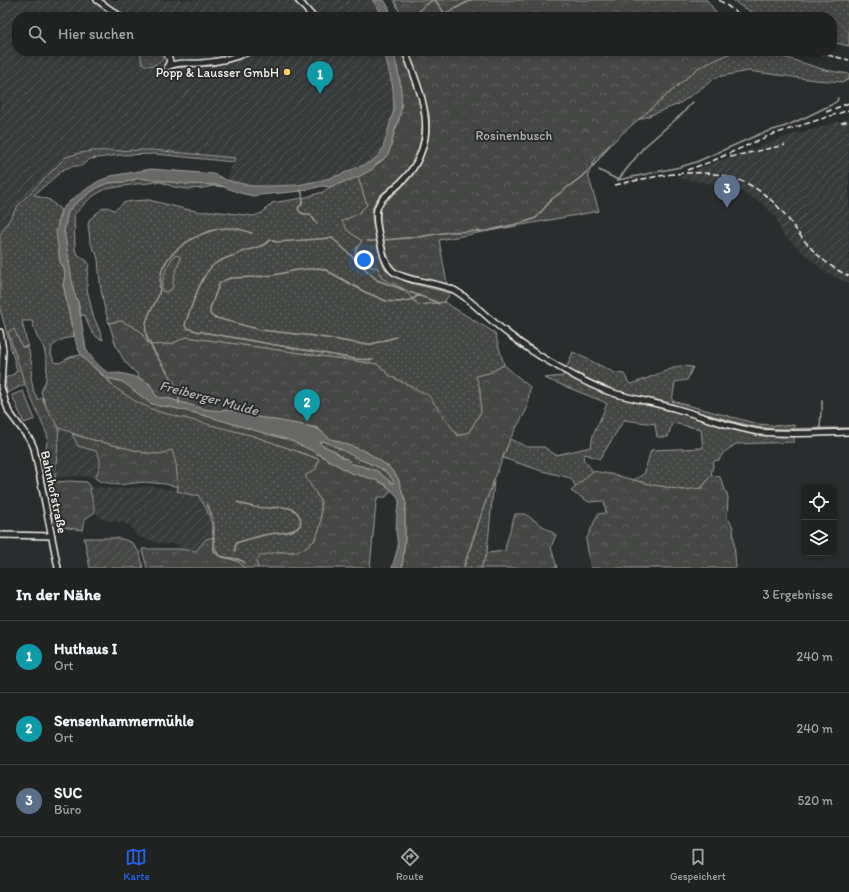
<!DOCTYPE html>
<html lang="de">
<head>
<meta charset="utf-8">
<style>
	body { margin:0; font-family:Itim,sans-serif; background:#282a2a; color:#f1f3f6 }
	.controls { position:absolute; right:12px; bottom:12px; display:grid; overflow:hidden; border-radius:8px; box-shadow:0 2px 6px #0003 }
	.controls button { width:36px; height:36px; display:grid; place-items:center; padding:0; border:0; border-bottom:1px solid #3d3f40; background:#202222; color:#f1f3f6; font:20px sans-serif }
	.you { position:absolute; left:364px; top:260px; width:14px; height:14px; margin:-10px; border:3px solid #fff; border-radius:50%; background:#1a73e8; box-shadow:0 0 0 6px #1a73e833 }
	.badge { display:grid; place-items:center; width:26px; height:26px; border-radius:50%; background:#2563eb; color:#fff; font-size:13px; font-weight:700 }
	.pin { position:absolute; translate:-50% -33px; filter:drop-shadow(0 1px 2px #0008) }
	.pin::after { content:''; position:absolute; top:21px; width:14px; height:12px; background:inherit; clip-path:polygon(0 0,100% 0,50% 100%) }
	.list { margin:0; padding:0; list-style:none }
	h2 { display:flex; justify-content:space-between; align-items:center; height:52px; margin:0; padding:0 16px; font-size:17px }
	h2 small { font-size:13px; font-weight:400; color:#a2a4a5 }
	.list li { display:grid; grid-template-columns:26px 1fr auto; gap:12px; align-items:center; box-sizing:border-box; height:72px; padding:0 16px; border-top:1px solid #3d3f40 }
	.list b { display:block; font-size:15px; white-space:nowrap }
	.list p { margin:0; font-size:13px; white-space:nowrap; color:#a2a4a5 }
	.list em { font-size:13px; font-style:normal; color:#a2a4a5 }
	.icon { flex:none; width:22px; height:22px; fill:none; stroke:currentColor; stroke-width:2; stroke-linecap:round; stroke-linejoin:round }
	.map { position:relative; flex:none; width:849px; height:568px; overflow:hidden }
	.search { position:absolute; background:#202222; box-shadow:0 2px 6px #0003; left:12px; right:12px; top:12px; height:44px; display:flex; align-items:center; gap:10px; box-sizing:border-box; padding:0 14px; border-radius:16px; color:#a2a4a5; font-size:15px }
	.sheet { height:268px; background:#202222 }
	nav { display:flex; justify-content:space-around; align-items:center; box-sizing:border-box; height:56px; border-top:1px solid #3d3f40; background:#202222; font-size:11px; color:#a2a4a5 }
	nav a { display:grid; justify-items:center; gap:2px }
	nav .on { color:#2563eb }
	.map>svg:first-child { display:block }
	.industrial { fill:url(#industrial-furrows) }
	.grass { fill:url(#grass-dots); stroke:#9c9c96 }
	.forest { fill:url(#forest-crowns); stroke:#9c9c96 }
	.park { fill:#444645; stroke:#9c9c96 }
	.garden { fill:url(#garden-furrows); stroke:#9c9c96 }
	.water { fill:#676866; stroke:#9f9f9a; fill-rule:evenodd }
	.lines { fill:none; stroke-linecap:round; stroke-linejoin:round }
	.stream { stroke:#9f9f9a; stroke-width:1.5 }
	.minor-casing { stroke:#f4f1e8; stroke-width:8 }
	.minor { stroke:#2a2d2e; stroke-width:5 }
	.rail { stroke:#f4f1e8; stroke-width:1.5; stroke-dasharray:6 3; stroke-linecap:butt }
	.poi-dot { fill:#ffd166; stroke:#2a2d2e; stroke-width:1.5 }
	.labels { text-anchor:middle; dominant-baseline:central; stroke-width:4; stroke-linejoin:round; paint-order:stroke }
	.poi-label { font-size:13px; fill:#f4f1e8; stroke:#2a2d2e; text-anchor:end }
	.park-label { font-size:13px; fill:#b6b5af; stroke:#2a2d2e }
	.street-label { font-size:13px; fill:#f4f1e8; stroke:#2a2d2e }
	.water-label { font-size:14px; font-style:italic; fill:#b5b3ae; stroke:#2a2d2e }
</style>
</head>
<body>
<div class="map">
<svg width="849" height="568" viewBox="0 0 849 568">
	<defs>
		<pattern id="industrial-furrows" width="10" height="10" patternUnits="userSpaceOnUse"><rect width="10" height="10" fill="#373a3a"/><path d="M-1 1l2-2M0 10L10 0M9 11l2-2" fill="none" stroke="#555756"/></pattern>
		<pattern id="grass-dots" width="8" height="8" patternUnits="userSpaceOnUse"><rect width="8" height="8" fill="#444645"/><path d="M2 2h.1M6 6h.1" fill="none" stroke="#606160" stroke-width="1.8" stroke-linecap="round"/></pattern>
		<pattern id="forest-crowns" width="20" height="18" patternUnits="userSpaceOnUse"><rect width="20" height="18" fill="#444645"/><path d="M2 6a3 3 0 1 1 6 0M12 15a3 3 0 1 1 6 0" fill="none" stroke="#606160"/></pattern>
		<pattern id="garden-furrows" width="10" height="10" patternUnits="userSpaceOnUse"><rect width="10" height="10" fill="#444645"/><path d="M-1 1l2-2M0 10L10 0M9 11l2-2" fill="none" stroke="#606160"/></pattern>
	</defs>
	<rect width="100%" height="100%" fill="#2a2d2e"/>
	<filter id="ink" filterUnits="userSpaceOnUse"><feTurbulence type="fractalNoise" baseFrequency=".025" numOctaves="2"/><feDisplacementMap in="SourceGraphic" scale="8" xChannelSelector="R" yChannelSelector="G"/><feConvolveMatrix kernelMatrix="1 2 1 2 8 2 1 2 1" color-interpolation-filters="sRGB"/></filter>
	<g filter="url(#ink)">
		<path class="industrial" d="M0 0H372L380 11 382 17H17V51H384L393 88 394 104 393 115 383 148 379 155 372 161 354 169 339 175 323 180 297 185 272 186H253L226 180 235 158 152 150 93 151 80 153 66 157 19 204 0 235Z
			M849 119V283L836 278 820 268 782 234 776 217 762 203 731 187 678 178 707 165 792 135Z
			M59 428 72 434 78 446 96 451 100 458 99 469 95 478 90 477 75 476 55 478Z
			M89 486 113 489 149 486 182 491 192 495H198L206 508 211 522 214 537 206 539 196 551 177 549 179 544H165L152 541 138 537 130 526 122 522 103 520 95 512Z"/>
		<path class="grass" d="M733 0H849V46L832 42V17H761L739 5Z
			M140 51H160L165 56V57C160 64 149 69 142 63Z
			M735 51H765L825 70 849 74V79L844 82 815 80 748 71 717 77 679 104 638 120 698 68Z
			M152 150 235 158 233 162 156 154 119 155 90 159 81 166H75L64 169 34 195 50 200 61 210 58 222 60 262 64 268 65 274 64 281 63 284 71 323 74 336 61 340 52 346 51 354 54 362 60 363 70 357 81 355C91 367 104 375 114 387L217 426 254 436 319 459 316 469V494L321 501V524L318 533 314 541 306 548 294 552H277L256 561 258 568H244L239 562 218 555 215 547 211 522 206 508 198 495H192L177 491 178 487 160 454 146 453 89 439 59 428 47 409 41 392 46 380 47 362 43 345 37 337 32 321H22L28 347H22L9 332 25 384 7 393 5 378 14 374 17 370 0 309V235L19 204 66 157 80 153 93 151Z
			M358 177 367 205 358 214 347 230 362 241 357 248 362 265 378 268 382 278 404 289 418 305 444 302 495 333 504 365 489 373 477 376 480 390 481 412 469 432 457 436 445 418 403 382 390 376 377 364 186 337 172 344 149 345 140 331 122 321 109 323 104 306 100 283 98 259 96 252 93 249 90 241 88 224 90 219 103 208 107 207 114 210 119 207 123 203 132 201 149 200 185 209 202 212 212 211 254 216 262 213 272 203 303 198 323 192 330 187Z
			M139 178 187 184 219 185 228 187 213 186 203 188 188 189 174 187 161 182 136 184 106 189 98 193 87 201 74 215 75 249 77 254 87 261 89 264 87 277V289L93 315 101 334 103 340C90 335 89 326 85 315L81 316 78 302 74 293 72 281 64 231 68 212 74 205 85 196 98 187 108 183 126 182Z
			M573 352 615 373 624 374 629 383 632 384 679 366 693 367 687 380 675 382 672 401 758 424 783 426 794 425V442L736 444 723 453 719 460 714 461 711 475 702 488 683 490 653 485 633 480 644 474 651 450 703 448 701 429 672 423 668 437H657L655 424 624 420 600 459 585 454 583 459 593 471 576 487 571 478 542 471 503 458 510 439 527 447H544L556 455 591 447 593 435 607 404 602 401 544 378 563 376Z
			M323 441C337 446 347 453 359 459 372 465 389 469 395 483H392L377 471 361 466 352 464 347 459 343 458 333 450 323 446 320 444V442Z
			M494 480 487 553 481 568H464L484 506Z"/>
		<path class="forest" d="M394 0H707L717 14 721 17H402Z
			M393 51H396V53L402 52V53C412 79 427 109 421 137 419 152 412 166 401 178 391 189 374 194 372 211 371 221 375 231 377 241 379 251 380 264 388 272 395 279 419 286 430 288 437 290 443 291 450 294L444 302 418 305 404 289 382 278 378 268 362 265 355 253 357 248 362 241 347 230 342 221 358 214 367 205 358 177 373 169V167L383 160 388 154 392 143 393 137 399 120 401 108 400 81Z
			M408 51H735L698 68 624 132 595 159 588 175 599 211 439 240 447 284C432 280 398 277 390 262 386 254 385 245 383 237 381 227 379 217 381 206L382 207C387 199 394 195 400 189 422 169 432 142 429 113H428L424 96Z
			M175 255 180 256V261L175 273 172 289 166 292 162 291C162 277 166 266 175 255Z
			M122 321 140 331 149 345 172 344 186 337 377 364 390 376 428 395 458 436 469 432 481 412 480 390 476 376 489 373 504 365 530 387 527 409 510 439 484 506 463 568H402L405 539V510L406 505 405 499 402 492 398 478 389 467 379 460 365 451 348 445 329 438 318 428 303 425 252 416 230 410 217 411 204 409 167 398H161L156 396 150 384 140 379 138 375 125 362 116 346 109 323Z
			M14 329 22 347H28L32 366 31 378 34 392 38 400 42 397 47 409 59 428 55 478 56 482 69 481 87 482 89 486 95 512 85 519 83 530 61 527 54 522 48 502 39 460 45 453 48 437 25 384 8 332Z
			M107 378 123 382 150 403 159 406 171 407 210 417 264 433 289 440 311 450 351 473 376 480 385 485 391 490 386 497H378L376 503 370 568H258L256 561 260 556 277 552H294L306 548 314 541 318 533 321 524V501L305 476 316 469 319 459 254 436 156 411 135 401 114 387Z
			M72 434 89 439 146 453 160 454 172 450 176 464 178 487 165 484 144 482 118 485 99 481 95 478C100 467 103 462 96 451L78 446Z
			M593 471 615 475 653 485 683 490 702 488 711 475 720 477 728 497 727 517 733 527 736 568H591L586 540 598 514 606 513 604 501 589 502 571 491Z
			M515 514H525L556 535 551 547 557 568H481L487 553 505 551 506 544Z
			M214 537 215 547 218 555 239 562 244 568H147L142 549H177L196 551 206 539Z"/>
		<path class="park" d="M23 391 35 419 24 423 12 395Z"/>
		<path class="garden" d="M84 538H118L131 542 140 553 143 568H90Z"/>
		<path class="water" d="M372 0H384L389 8 391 17H382L380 11Z
			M384 51H393C398 70 403 90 401 109 400 119 395 127 393 136 391 143 392 147 388 154 384 160 376 163 373 169L358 177 330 187 322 186 302 191 259 195 254 196 240 193 219 185 187 184 139 178 126 182 108 183 98 187 85 196 74 205 68 212 64 231 72 281 74 293 78 302 86 349C89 355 103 372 110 373 112 374 116 373 119 373 126 374 146 379 150 385 152 388 154 393 156 396L161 398H167L204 409 217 411 230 410 252 416 303 425 318 429 329 438 348 445 365 451 379 460 389 467 394 473 398 478 402 492 405 499 406 505 405 510V539L402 568H392L398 547 396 531 397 513 399 504V501L397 496 386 485 376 480 351 473 311 450 289 440 264 433 210 417 171 407 159 406 150 403 123 382 107 378 87 362 81 355 77 346 71 323 63 284 64 281 65 274 64 268 60 262 56 232 61 210 71 200 97 182 111 176 151 169 214 174 226 180 253 186H272L297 185 323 180 339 175 354 169 372 161 379 155 383 148 394 109 393 88ZM323 441C336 446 347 453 359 459 372 465 389 469 394 483H392L377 471 361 466 352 464 347 459 343 458 333 450 323 446 320 443V442Z"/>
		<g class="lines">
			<path class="stream" d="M435 0 445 14 446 17
				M419 12 423 7 433 0
				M445 14 471 0
				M599 170 618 180 680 167 696 162 760 134 786 126 806 117 831 105 837 101 838 98
				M618 180 644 147 682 114 688 107 693 102
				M301 190C303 198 305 202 298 208L300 212 304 214H310L317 224
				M384 240 418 237 449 232 487 231 525 222 536 218 552 199 580 178 594 165 612 142
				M367 241H375
				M396 337 372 344H362L314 336 261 330 213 317 210 314V309L219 284 225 280 231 278 254 277 274 275 297 270 319 268 326 270 363 291 386 301 398 302 411 300 419 295
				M373 360 356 359 196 331 187 328 185 326 186 321C193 304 201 273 216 263 224 258 236 255 245 251 254 248 264 247 270 240L277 242 332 238 342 247 377 280 431 300 439 304
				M656 400 668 404
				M179 404C179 400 180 395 179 392 177 386 173 381 170 376 162 364 150 348 146 334 143 319 154 307 159 294 161 285 159 276 163 267 174 245 207 227 231 228 238 228 245 231 252 233
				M678 407 754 427 774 429 849 428
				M822 410V400
				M820 428 821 412
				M207 504C210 511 213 517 214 525 215 534 209 549 218 555 226 560 238 556 245 563
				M235 551 236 543 239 542C249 539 259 536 269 534 277 532 286 534 294 530 306 525 300 511 289 508 283 506 276 508 270 508 257 508 249 507 237 502"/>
			<g class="minor-casing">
				<path id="minor" d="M97 0 121 17
					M298 0 313 17
					M163 51 168 56 170 61 167 67
					M405 51C415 78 429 108 425 137 422 155 414 170 401 182 393 191 380 197 377 209 374 221 381 245 384 257 386 262 389 269 394 272 399 276 406 277 411 279 424 282 442 285 454 290 467 297 478 309 489 318 505 332 522 345 540 356 562 369 588 385 613 393 634 399 656 403 677 409 705 417 731 428 760 432 789 435 819 433 849 432
					M167 67C178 61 189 64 201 63 219 62 235 58 251 51
					M0 332 3 350 1 387 5 401 9 412 27 436 31 441 34 448 58 568
					M0 535 52 536"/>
			</g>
			<use href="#minor" class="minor"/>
			<path class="rail" d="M719 0 743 17
				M810 51 849 60
				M826 112 849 103
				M841 123 849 121
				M730 157 785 145
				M687 170 710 162 768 136 849 110
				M615 185C679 171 739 157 786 216 792 224 798 233 804 240 816 255 831 268 849 276"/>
		</g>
	</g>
	<circle class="poi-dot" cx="287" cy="72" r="4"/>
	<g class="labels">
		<g class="poi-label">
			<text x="279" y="72">Popp &amp; Lausser GmbH</text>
		</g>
		<g class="park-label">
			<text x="514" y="135">Rosinenbusch</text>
		</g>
		<g class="street-label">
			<text transform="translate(54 492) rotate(78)">Bahnhofstraße</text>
		</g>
		<g class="water-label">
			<text transform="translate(209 398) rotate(15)">Freiberger Mulde</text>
		</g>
	</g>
</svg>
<div class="controls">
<button><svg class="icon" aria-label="locate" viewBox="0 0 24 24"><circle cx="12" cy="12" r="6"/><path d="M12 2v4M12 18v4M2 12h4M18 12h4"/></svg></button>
<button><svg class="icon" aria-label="layers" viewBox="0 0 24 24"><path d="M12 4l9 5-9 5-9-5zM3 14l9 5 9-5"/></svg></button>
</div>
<div class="you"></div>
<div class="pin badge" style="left:320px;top:94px;background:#0f9aa8">1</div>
<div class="pin badge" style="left:307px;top:422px;background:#0f9aa8">2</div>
<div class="pin badge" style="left:727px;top:208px;background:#5c6f8a">3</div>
<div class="search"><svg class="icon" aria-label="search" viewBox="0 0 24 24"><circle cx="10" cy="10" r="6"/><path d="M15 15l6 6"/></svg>Hier suchen</div>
</div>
<section class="sheet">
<h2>In der Nähe<small>3 Ergebnisse</small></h2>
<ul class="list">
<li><span class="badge" style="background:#0f9aa8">1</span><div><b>Huthaus I</b><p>Ort</p></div><em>240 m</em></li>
<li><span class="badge" style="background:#0f9aa8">2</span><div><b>Sensenhammermühle</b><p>Ort</p></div><em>240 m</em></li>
<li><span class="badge" style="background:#5c6f8a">3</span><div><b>SUC</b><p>Büro</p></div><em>520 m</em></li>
</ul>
</section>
<nav>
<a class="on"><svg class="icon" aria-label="map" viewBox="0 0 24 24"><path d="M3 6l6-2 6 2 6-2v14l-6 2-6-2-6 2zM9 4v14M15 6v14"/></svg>Karte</a>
<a><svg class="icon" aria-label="directions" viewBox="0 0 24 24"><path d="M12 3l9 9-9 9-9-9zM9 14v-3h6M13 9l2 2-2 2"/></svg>Route</a>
<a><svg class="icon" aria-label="saved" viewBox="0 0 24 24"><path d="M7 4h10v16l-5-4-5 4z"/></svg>Gespeichert</a>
</nav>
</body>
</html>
